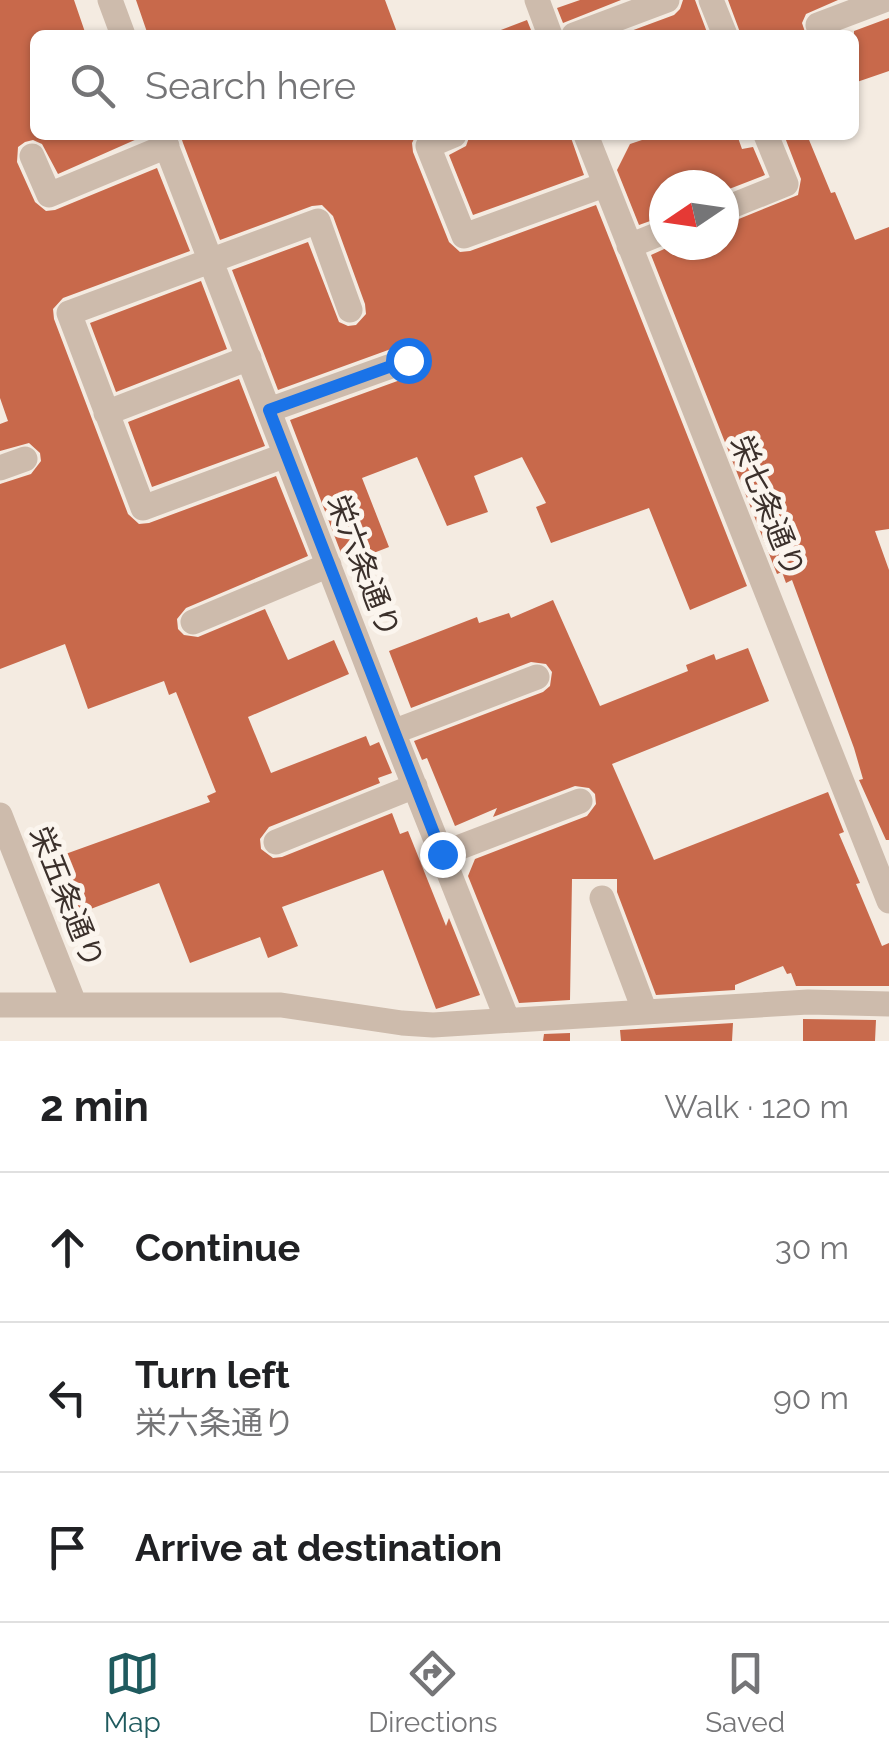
<!DOCTYPE html>
<html lang="en">
<head>
<meta charset="utf-8">
<style>
	body { margin:0; font-family:Raleway,"Noto Sans JP",sans-serif; background:#f6f6f6; color:#202124 }
	.compass { position:absolute; left:649px; top:170px; width:90px; height:90px; border-radius:50%; background:#fff; box-shadow:0 2px 8px #0004; rotate:257deg }
	.stop { position:absolute; width:30px; height:30px; margin:-22px; border:8px solid #1a73e8; border-radius:50%; background:#fff }
	.stop.end { background:#1a73e8; border-color:#fff; box-shadow:0 2px 10px #0008 }
	.list { margin:0; padding:0; list-style:none }
	h2 { display:flex; justify-content:space-between; align-items:center; height:130px; margin:0; padding:0 40px; font-size:42px }
	h2 small { font-size:32px; font-weight:400; color:#757577 }
	.list li { display:grid; grid-template-columns:65px 1fr auto; gap:30px; align-items:center; box-sizing:border-box; height:150px; padding:0 40px; border-top:2px solid #e0e0e0 }
	.list b { display:block; font-size:38px; white-space:nowrap }
	.list p { margin:0; font-size:32px; white-space:nowrap; color:#757577 }
	.list em { font-size:32px; font-style:normal; color:#757577 }
	.icon { flex:none; width:55px; height:55px; fill:none; stroke:currentColor; stroke-width:2; stroke-linecap:round; stroke-linejoin:round }
	.map { position:relative; flex:none; width:889px; height:1041px; overflow:hidden }
	.search { position:absolute; background:#fff; box-shadow:0 2px 8px #0004; left:30px; right:30px; top:30px; height:110px; display:flex; align-items:center; gap:25px; box-sizing:border-box; padding:0 35px; border-radius:15px; color:#757577; font-size:38px }
	.sheet { height:580px; background:#fff }
	nav { display:flex; justify-content:space-around; align-items:center; box-sizing:border-box; height:140px; border-top:2px solid #e0e0e0; background:#fff; font-size:28px; color:#757577 }
	nav a { display:grid; justify-items:center; gap:5px }
	nav .on { color:#1f5a5e }
	.map>svg:first-child { display:block }
	.building { fill:#c8694b }
	.lines { fill:none; stroke-linecap:round; stroke-linejoin:round }
	.minor { stroke:#cdbbac; stroke-width:25 }
	.route { stroke:#1a73e8; stroke-width:12 }
	.labels { text-anchor:middle; dominant-baseline:central; stroke-width:10; stroke-linejoin:round; paint-order:stroke }
	.street-label { font-size:30px; fill:#3b302b; stroke:#fbf5ee }
</style>
</head>
<body>
<div class="map">
<svg width="889" height="1041" viewBox="0 0 889 1041">
	<rect width="100%" height="100%" fill="#f4ebe1"/>
	<path class="building" d="M0 0H74L86 35H35V135H146L58 174 42 144 33 140 25 142 18 147 17 162 35 202 46 211 55 210 157 168 190 251 63 298 53 309 54 319 128 514 139 524 149 523 276 476 308 556 186 608 177 619 178 629 184 635 198 637 265 609 288 660 334 640 349 674 248 717 271 773 366 736 370 746 379 742 392 773 378 778 380 783 269 827 260 839 261 849 273 858 282 857 392 813 400 834 408 831 446 926 449 918 480 995 436 1009 383 870 282 907 298 946 268 958 260 937 190 963 159 883 67 918 46 861 210 802 207 796 216 792 176 692 169 695 164 681 88 709 65 644 0 669V484L31 474 41 461 40 453 29 443 0 451V424L8 421 0 398Z
		M136 0H385L398 35H148Z
		M580 0H621L563 23 557 8Z
		M683 0H695L708 35H620L674 15 680 9Z
		M728 0H838L806 14 802 23 806 35H741Z
		M889 18V71L854 83V31Z
		M527 20 533 35H493V33Z
		M195 135H416L412 143 413 152 449 242 460 252 470 251 596 205 747 586 690 610 649 508 551 543 536 507 546 503 522 457 474 476 488 512 447 526 417 457 362 478 389 547 358 559 353 548 341 553 290 420 414 375 421 370 424 355 418 347 402 345 278 390 232 270 308 242 339 322 348 326 356 325 366 314 365 304 333 216 322 205 312 206 220 240 183 143 182 140Z
		M470 135H570L584 175 473 215 449 155 466 146Z
		M657 135H737L742 149 753 147 765 175 724 191V185H664V216L639 225 617 170 630 144Z
		M784 135H807L831 193 835 192 855 240 889 227V529L875 531 889 570V840H886L859 780 863 779 854 748 792 580 786 583 782 572 777 574 651 255 673 245H724V225L798 195 801 179Z
		M201 281 227 349 116 392 90 323Z
		M239 379 265 446 152 487 128 422Z
		M553 600 600 706 688 671 686 665 714 654 716 660 748 648 769 701 612 764 654 860 828 792 844 832 839 834 860 883 856 884 882 946 889 943V986H796L791 973 787 974 783 966 735 985V990L656 995 617 892V879H572L570 1000 519 1003 468 876 475 859 587 816 596 804 595 794 589 788 575 786 493 817 497 808 455 826 427 758 422 760 414 741 543 692 550 686 552 672 546 664 531 662 411 708 389 651 477 617 479 623 509 613 511 618Z
		M803 1019 876 1020 875 1041H803Z
		M733 1023 732 1041H621L620 1030Z
		M570 1033V1041H543L544 1034Z"/>
	<g class="lines">
		<path class="minor" d="M110 0 123 35
			M537 0 550 35
			M711 0 725 35
			M818 25 884 0
			M574 35 667 0
			M162 135 393 732 507 1019
			M454 135 428 146 464 236 604 185
			M586 135 889 901
			M32 156 49 195 167 146
			M724 209 786 184 766 135
			M629 246 664 232
			M269 410 408 360
			M106 413 249 358
			M286 455 143 508 69 313 318 221 350 310
			M0 468 25 459
			M193 622 329 565
			M393 732 537 677
			M0 815 74 1003
			M276 842 415 786
			M442 854 580 801
			M602 898 645 1012
			M0 1005H281L402 1023 433 1025 808 1002 889 1004"/>
	</g>
	<g class="lines">
		<path class="route" d="M408 360 269 410 442 854"/>
	</g>
	<g class="labels">
		<g class="street-label">
			<text transform="translate(768 506) rotate(68)">栄七条通り</text>
			<text transform="translate(364 566) rotate(69)">栄六条通り</text>
			<text transform="translate(67 897) rotate(68)">栄五条通り</text>
		</g>
	</g>
</svg>
<svg class="compass" viewBox="-18 -18 36 36"><path d="M0-13l5 13h-10z" fill="#e53935"/><path d="M0 13l5-13h-10z" fill="#757577"/></svg>
<div class="stop" style="left:408px;top:360px"></div>
<div class="stop end" style="left:442px;top:854px"></div>
<div class="search"><svg class="icon" aria-label="search" viewBox="0 0 24 24"><circle cx="10" cy="10" r="6"/><path d="M15 15l6 6"/></svg>Search here</div>
</div>
<section class="sheet">
<h2>2 min<small>Walk · 120 m</small></h2>
<ul class="list">
<li><svg class="icon" aria-label="ahead" viewBox="0 0 24 24"><path d="M12 20V5M6 11l6-6 6 6"/></svg><div><b>Continue</b></div><em>30 m</em></li>
<li><svg class="icon" aria-label="left" viewBox="0 0 24 24"><path d="M17 20v-9H6M10 6l-5 5 5 5"/></svg><div><b>Turn left</b><p>栄六条通り</p></div><em>90 m</em></li>
<li><svg class="icon" aria-label="arrive" viewBox="0 0 24 24"><path d="M6 21V4h12l-3 4 3 4H6"/></svg><div><b>Arrive at destination</b></div></li>
</ul>
</section>
<nav>
<a class="on"><svg class="icon" aria-label="map" viewBox="0 0 24 24"><path d="M3 6l6-2 6 2 6-2v14l-6 2-6-2-6 2zM9 4v14M15 6v14"/></svg>Map</a>
<a><svg class="icon" aria-label="directions" viewBox="0 0 24 24"><path d="M12 3l9 9-9 9-9-9zM9 14v-3h6M13 9l2 2-2 2"/></svg>Directions</a>
<a><svg class="icon" aria-label="saved" viewBox="0 0 24 24"><path d="M7 4h10v16l-5-4-5 4z"/></svg>Saved</a>
</nav>
</body>
</html>
